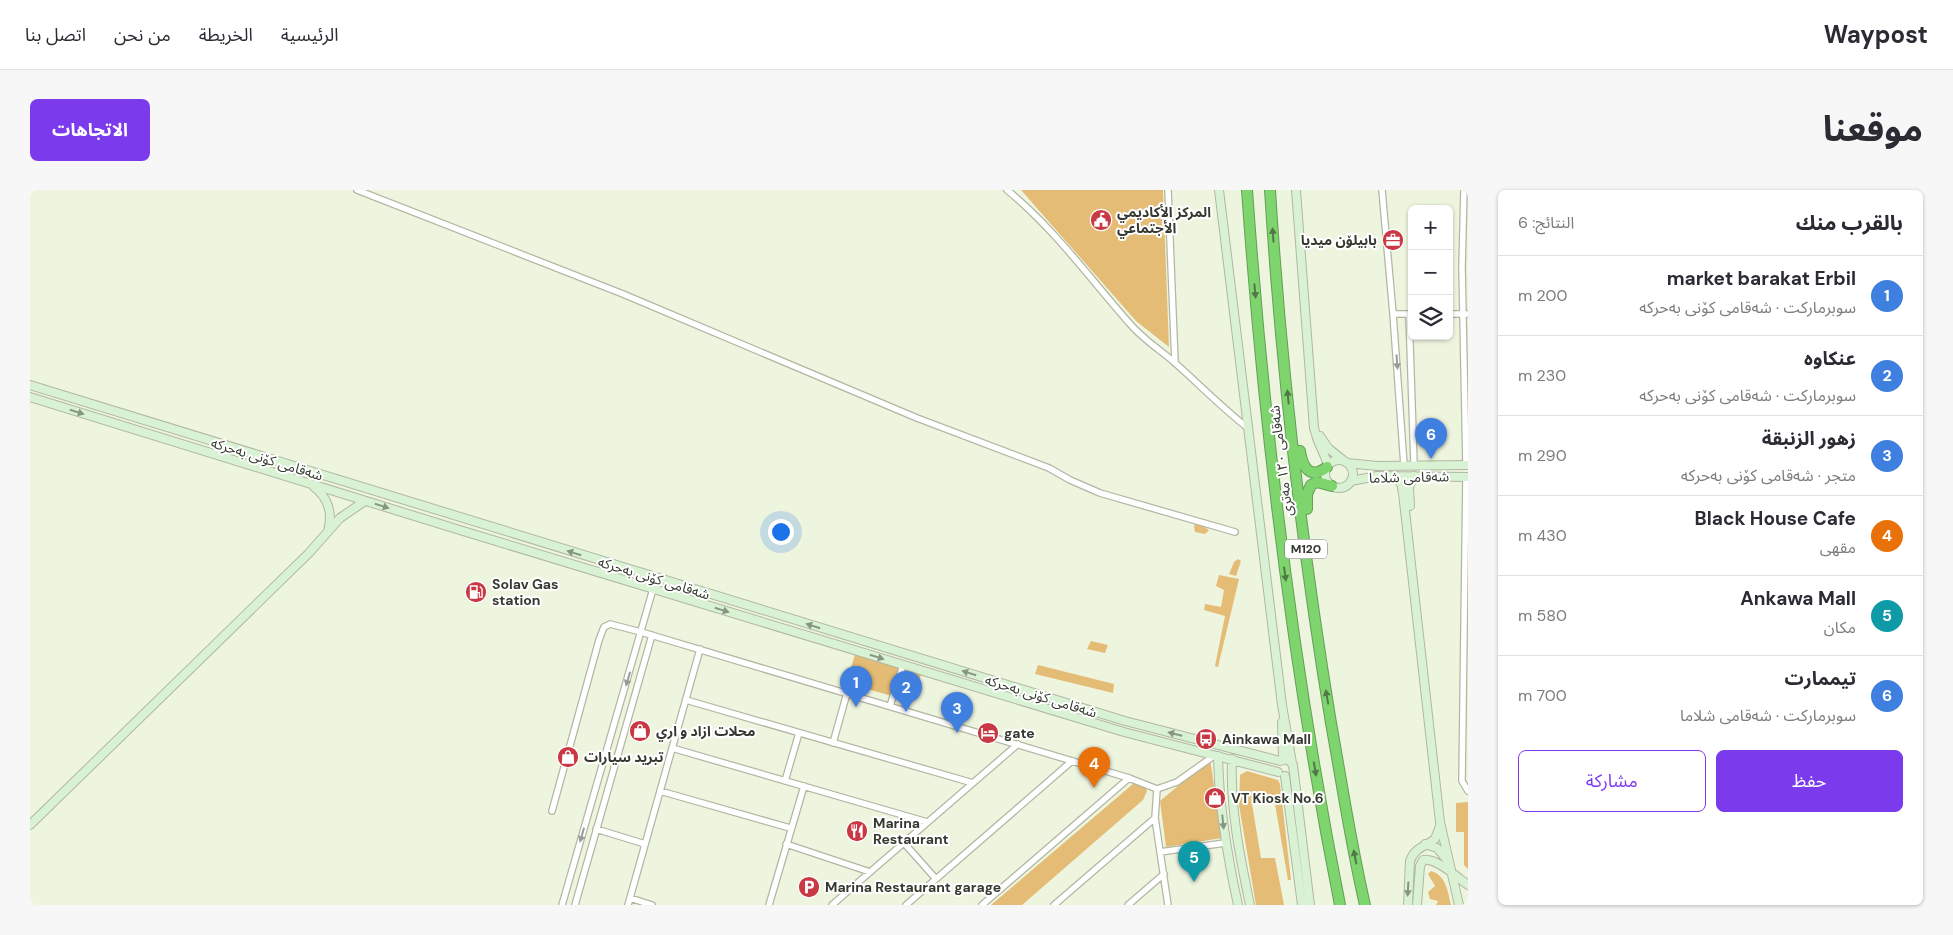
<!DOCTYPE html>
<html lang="ar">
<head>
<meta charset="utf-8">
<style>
	body { margin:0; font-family:"DM Sans","Noto Sans Arabic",sans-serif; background:#f7f7f7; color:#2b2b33; direction:rtl }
	.controls { position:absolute; right:15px; top:15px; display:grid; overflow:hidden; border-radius:8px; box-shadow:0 1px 4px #0004 }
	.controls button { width:45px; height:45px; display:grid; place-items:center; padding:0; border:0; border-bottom:1px solid #e1e1e2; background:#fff; color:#2b2b33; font:25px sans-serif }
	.you { position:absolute; left:750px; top:341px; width:18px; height:18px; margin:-12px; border:4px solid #fff; border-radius:50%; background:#1a73e8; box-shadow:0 0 0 8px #1a73e833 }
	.badge { display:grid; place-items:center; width:32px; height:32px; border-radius:50%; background:#7c3aed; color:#fff; font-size:16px; font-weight:700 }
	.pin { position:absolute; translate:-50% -41px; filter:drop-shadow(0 1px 2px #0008) }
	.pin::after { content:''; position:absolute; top:26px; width:18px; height:15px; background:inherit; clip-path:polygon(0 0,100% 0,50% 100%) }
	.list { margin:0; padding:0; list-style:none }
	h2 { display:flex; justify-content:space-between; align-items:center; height:65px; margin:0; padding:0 20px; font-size:21px }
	h2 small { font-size:16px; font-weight:400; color:#7c7c81 }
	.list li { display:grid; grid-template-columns:32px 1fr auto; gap:15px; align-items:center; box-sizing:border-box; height:80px; padding:0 20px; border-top:1px solid #e1e1e2 }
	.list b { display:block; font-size:19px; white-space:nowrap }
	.list p { margin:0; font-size:16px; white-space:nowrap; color:#7c7c81 }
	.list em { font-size:16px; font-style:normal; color:#7c7c81 }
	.actions { display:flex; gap:10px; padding:15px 20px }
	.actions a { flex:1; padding:11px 0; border:1px solid #7c3aed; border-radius:8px; text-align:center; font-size:18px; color:#7c3aed }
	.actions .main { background:#7c3aed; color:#fff }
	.icon { flex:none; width:28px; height:28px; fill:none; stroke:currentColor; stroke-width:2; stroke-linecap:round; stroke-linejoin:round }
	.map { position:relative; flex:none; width:1438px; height:715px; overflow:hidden; direction:ltr; border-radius:8px }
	header { display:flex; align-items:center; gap:30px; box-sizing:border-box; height:70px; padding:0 25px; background:#fff; border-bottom:1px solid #e1e1e2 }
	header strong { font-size:24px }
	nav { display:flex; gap:28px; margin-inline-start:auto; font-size:18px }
	.intro { display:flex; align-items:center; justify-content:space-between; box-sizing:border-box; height:120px; padding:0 30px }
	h1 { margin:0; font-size:35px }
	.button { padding:12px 22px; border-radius:8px; background:#7c3aed; color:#fff; font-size:18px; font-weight:700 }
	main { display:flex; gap:30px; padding:0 30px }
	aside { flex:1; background:#fff; border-radius:8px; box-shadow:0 1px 4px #0004 }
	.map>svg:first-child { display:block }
	.green { fill:#e5bc75 }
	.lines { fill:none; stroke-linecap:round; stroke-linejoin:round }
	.street-casing { stroke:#b1b7a3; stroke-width:8 }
	.secondary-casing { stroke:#b1b7a3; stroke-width:10 }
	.highway-casing { stroke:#659e58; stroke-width:12 }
	.street { stroke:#fff; stroke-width:5.5 }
	.secondary { stroke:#d8f2d3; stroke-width:8 }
	.highway { stroke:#7ed46d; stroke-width:10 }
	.oneway { fill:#537748 }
	.oneway2 { fill:#9a9c98 }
	.oneway3 { fill:#879682 }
	.labels { text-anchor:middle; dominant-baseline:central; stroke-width:4; stroke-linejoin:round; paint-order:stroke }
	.shield { fill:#fff; stroke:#72746e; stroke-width:1 }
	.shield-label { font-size:12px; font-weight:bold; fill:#363930 }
	.poi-label { font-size:14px; font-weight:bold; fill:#363930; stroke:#fff; text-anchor:start }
	.street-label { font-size:14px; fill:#363930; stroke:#fff }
</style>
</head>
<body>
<header>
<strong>Waypost</strong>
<nav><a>الرئيسية</a><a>الخريطة</a><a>من نحن</a><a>اتصل بنا</a></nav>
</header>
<div class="intro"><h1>موقعنا</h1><a class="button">الاتجاهات</a></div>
<main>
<aside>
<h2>بالقرب منك<small>النتائج: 6</small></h2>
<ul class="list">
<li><span class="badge" style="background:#3f7fe0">1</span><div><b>market barakat Erbil</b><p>سوبرماركت · شەقامی کۆنی بەحرکە</p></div><em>200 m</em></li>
<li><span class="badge" style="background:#3f7fe0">2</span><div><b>عنكاوه</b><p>سوبرماركت · شەقامی کۆنی بەحرکە</p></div><em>230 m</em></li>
<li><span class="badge" style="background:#3f7fe0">3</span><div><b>زهور الزنبقة</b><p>متجر · شەقامی کۆنی بەحرکە</p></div><em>290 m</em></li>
<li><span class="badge" style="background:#e8710a">4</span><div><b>Black House Cafe</b><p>مقهى</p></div><em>430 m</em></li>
<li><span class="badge" style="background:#0f9aa8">5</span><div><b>Ankawa Mall</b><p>مكان</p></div><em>580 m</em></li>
<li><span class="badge" style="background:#3f7fe0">6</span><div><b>تیممارت</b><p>سوبرماركت · شەقامی شلاما</p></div><em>700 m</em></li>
</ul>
<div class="actions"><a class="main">حفظ</a><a>مشاركة</a></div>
</aside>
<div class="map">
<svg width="1438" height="715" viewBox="0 0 1438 715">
	<rect width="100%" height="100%" fill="#eef5df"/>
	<path class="green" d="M991 0H1133L1139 157 1106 131Z
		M1165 334H1170L1179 340 1175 344 1165 342 1164 337Z
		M1208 369 1211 371 1206 386 1199 384 1204 372Z
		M1189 385 1209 389 1188 477 1185 476 1195 426 1174 420 1175 414 1191 417 1194 400 1186 396Z
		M1061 451 1078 455 1075 463 1057 459Z
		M825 464 891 484 883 512 823 495 827 480 821 478Z
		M1008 475 1084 494 1083 503 1005 484Z
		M1180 569 1192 648 1136 657 1130 611Z
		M1217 581 1248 590 1250 594 1261 690H1258L1245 614H1222L1231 668H1245L1254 715H1226L1209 615 1210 585Z
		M1104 593 1115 597 1117 601 1113 610 992 715H961Z
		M1438 612V679L1434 675V642H1426V613Z
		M1401 681C1416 685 1418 702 1421 715H1406L1408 711 1400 709 1398 702 1405 696 1398 684Z"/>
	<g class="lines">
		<g class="street-casing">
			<path id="street" d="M327 0 593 104 887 228 1019 278 1040 290 1070 303 1205 342
				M977 0C1024 38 1061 90 1101 135 1113 149 1130 160 1144 172 1169 194 1192 218 1218 238
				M1138 0 1145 173
				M1352 0 1363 124 1374 275
				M1434 0 1432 77 1436 275
				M1363 124H1381
				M1379 124 1384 274
				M1419 124H1438
				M1436 287 1432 591 1438 601
				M656 510 943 593
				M860 516 873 475
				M803 553 817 503
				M642 558 897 632
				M755 591 769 543
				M1127 599 1125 628 1138 715
				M630 601 760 638
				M522 621 569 450 574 437 580 434 611 442 1099 588 1127 599 1147 592 1185 565
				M566 639 615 654
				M874 653 906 689
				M756 654 840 682
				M1130 662 1195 653
				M600 708 622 715
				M532 715 623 399
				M545 715 622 445
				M598 715 670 459
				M739 715 774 596
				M802 715 988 554
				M876 715 1042 571
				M952 715 1099 588
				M1024 715 1125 628
				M1098 715 1134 684"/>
		</g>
		<g class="secondary-casing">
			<path id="secondary" d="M1189 0 1252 515 1262 573
				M1266 0 1284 238 1288 251 1298 274
				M0 195 1095 531 1250 571 1258 569 1263 575 1280 715
				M0 207 433 341 1094 542 1248 582
				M1290 246 1298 258 1313 270
				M1295 284a14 14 0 1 1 28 0a14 14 0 1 1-28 0Z
				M1317 273 1347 276 1438 275
				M1364 286 1371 293 1373 303 1410 632 1429 715
				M1321 291 1347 286 1438 287
				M283 296C298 307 303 323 298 341
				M1380 316 1379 297 1384 286
				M1252 532 1253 569
				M1188 566C1189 617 1197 665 1208 715
				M1202 569C1200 619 1210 667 1220 715
				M1255 586 1272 715
				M0 635 279 363 310 328 335 311
				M1395 654 1407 658 1417 670
				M1378 715 1380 671C1385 657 1395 657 1405 649L1410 636
				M1387 715 1390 676 1393 670C1406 667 1428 688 1438 695"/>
		</g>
		<g class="highway-casing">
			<path id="highway" d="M1217 0C1234 240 1263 479 1310 715
				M1240 0C1251 178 1272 357 1301 533 1312 594 1321 655 1335 715
				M1270 261C1272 276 1280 291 1297 277
				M1277 319V304L1281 295 1287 292 1302 296"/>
		</g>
		<use href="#street" class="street"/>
		<use href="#secondary" class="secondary"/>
		<use href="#highway" class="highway"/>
	</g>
	<defs><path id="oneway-solid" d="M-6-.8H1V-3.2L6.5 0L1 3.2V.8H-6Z" transform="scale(1.25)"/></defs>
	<g class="oneway">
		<use href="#oneway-solid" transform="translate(1243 45) rotate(-94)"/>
		<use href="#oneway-solid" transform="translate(1225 101) rotate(85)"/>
		<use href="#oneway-solid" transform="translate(1258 207) rotate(-96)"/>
		<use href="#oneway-solid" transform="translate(1255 384) rotate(82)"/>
		<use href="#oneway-solid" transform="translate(1297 507) rotate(-100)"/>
		<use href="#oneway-solid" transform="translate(1285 579) rotate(80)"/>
		<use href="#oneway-solid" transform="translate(1325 667) rotate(-101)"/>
	</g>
	<g class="oneway2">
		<use href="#oneway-solid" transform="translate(1367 172) rotate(86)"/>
		<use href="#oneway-solid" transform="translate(598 489) rotate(106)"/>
		<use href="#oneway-solid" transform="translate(552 645) rotate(106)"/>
	</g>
	<g class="oneway3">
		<use href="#oneway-solid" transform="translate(47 222) rotate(17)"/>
		<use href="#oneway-solid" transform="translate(352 316) rotate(17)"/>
		<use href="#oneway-solid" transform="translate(544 363) rotate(-163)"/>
		<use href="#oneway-solid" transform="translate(692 420) rotate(17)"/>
		<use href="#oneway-solid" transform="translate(783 436) rotate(-163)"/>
		<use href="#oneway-solid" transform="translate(847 467) rotate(17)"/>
		<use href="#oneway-solid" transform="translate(939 483) rotate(-163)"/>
		<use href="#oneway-solid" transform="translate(1145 544) rotate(-166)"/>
		<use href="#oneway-solid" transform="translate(1193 632) rotate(84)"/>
		<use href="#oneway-solid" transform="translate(1378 699) rotate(93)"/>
	</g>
	<defs>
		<g id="civic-disc" transform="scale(1.125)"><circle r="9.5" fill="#c93944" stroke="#fff"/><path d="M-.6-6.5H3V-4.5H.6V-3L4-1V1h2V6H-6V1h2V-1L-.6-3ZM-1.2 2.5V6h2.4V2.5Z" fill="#fff"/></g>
		<g id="office-disc" transform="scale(1.125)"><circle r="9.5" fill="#c93944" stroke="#fff"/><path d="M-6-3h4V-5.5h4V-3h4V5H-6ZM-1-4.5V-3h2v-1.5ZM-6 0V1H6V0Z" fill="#fff"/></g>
		<g id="fuel-disc" transform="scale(1.125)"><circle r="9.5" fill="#c93944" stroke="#fff"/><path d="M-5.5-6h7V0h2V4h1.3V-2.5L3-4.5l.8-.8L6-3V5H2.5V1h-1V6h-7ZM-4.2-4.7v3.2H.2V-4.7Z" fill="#fff"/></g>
		<g id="shop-disc" transform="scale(1.125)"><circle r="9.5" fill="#c93944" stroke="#fff"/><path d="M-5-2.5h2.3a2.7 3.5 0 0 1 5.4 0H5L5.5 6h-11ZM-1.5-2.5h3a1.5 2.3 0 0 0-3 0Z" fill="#fff"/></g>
		<g id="hotel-disc" transform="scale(1.125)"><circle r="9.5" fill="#c93944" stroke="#fff"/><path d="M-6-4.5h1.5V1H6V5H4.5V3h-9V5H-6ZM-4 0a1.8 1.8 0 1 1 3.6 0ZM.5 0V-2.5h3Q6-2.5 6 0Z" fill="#fff"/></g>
		<g id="bus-disc" transform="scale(1.125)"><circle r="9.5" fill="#c93944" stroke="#fff"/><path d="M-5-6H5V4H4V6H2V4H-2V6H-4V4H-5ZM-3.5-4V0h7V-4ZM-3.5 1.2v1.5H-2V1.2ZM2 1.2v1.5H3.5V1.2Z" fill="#fff"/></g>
		<g id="restaurant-disc" transform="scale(1.125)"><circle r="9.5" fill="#c93944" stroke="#fff"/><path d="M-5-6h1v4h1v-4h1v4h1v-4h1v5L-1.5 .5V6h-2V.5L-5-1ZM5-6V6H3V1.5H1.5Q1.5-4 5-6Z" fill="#fff"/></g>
		<g id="parking-disc" transform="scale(1.125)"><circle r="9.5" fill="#c93944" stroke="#fff"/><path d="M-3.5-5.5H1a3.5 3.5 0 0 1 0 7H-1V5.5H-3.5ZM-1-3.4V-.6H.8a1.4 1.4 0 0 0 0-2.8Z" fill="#fff"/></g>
	</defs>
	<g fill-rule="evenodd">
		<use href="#civic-disc" x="1071" y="30"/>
		<use href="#office-disc" x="1363" y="50"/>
		<use href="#fuel-disc" x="446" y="402"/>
		<use href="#shop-disc" x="610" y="541"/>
		<use href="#hotel-disc" x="958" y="543"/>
		<use href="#bus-disc" x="1176" y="549"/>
		<use href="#shop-disc" x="538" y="567"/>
		<use href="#shop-disc" x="1185" y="608"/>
		<use href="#restaurant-disc" x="827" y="641"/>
		<use href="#parking-disc" x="779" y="697"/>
	</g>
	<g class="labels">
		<rect class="shield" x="1255" y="349.5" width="42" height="19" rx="4"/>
		<g class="shield-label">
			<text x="1276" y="359">M120</text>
		</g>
		<g class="poi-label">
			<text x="1087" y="22">المركز الأكاديمي<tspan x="1087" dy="16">الأجتماعي</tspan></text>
			<text x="1347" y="50" text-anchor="end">بابیلۆن میدیا</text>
			<text x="462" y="394">Solav Gas<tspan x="462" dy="16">station</tspan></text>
			<text x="626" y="541">محلات ازاد و اري</text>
			<text x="974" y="543">gate</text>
			<text x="1192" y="549">Ainkawa Mall</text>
			<text x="554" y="567">تبريد سيارات</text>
			<text x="1201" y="608">VT Kiosk No.6</text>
			<text x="843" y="633">Marina<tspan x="843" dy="16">Restaurant</tspan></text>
			<text x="795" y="697">Marina Restaurant garage</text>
		</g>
		<g class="street-label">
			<text transform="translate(237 269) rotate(17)">شەقامی کۆنی بەحرکە</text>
			<text transform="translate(1251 271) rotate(-97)">شەقامی ١٢٠ مەتری</text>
			<text transform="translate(1379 287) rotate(-1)">شەقامی شلاما</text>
			<text transform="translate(624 388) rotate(17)">شەقامی کۆنی بەحرکە</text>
			<text transform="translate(1011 506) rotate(17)">شەقامی کۆنی بەحرکە</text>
		</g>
	</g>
</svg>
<div class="controls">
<button>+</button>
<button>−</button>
<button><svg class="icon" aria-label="layers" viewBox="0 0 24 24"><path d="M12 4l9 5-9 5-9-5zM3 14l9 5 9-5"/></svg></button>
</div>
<div class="you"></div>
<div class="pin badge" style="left:826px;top:517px;background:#3f7fe0">1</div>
<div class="pin badge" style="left:876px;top:522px;background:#3f7fe0">2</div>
<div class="pin badge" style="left:927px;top:543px;background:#3f7fe0">3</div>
<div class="pin badge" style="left:1064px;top:598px;background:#e8710a">4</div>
<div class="pin badge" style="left:1164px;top:692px;background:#0f9aa8">5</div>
<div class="pin badge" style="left:1401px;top:269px;background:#3f7fe0">6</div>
</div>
</main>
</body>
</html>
